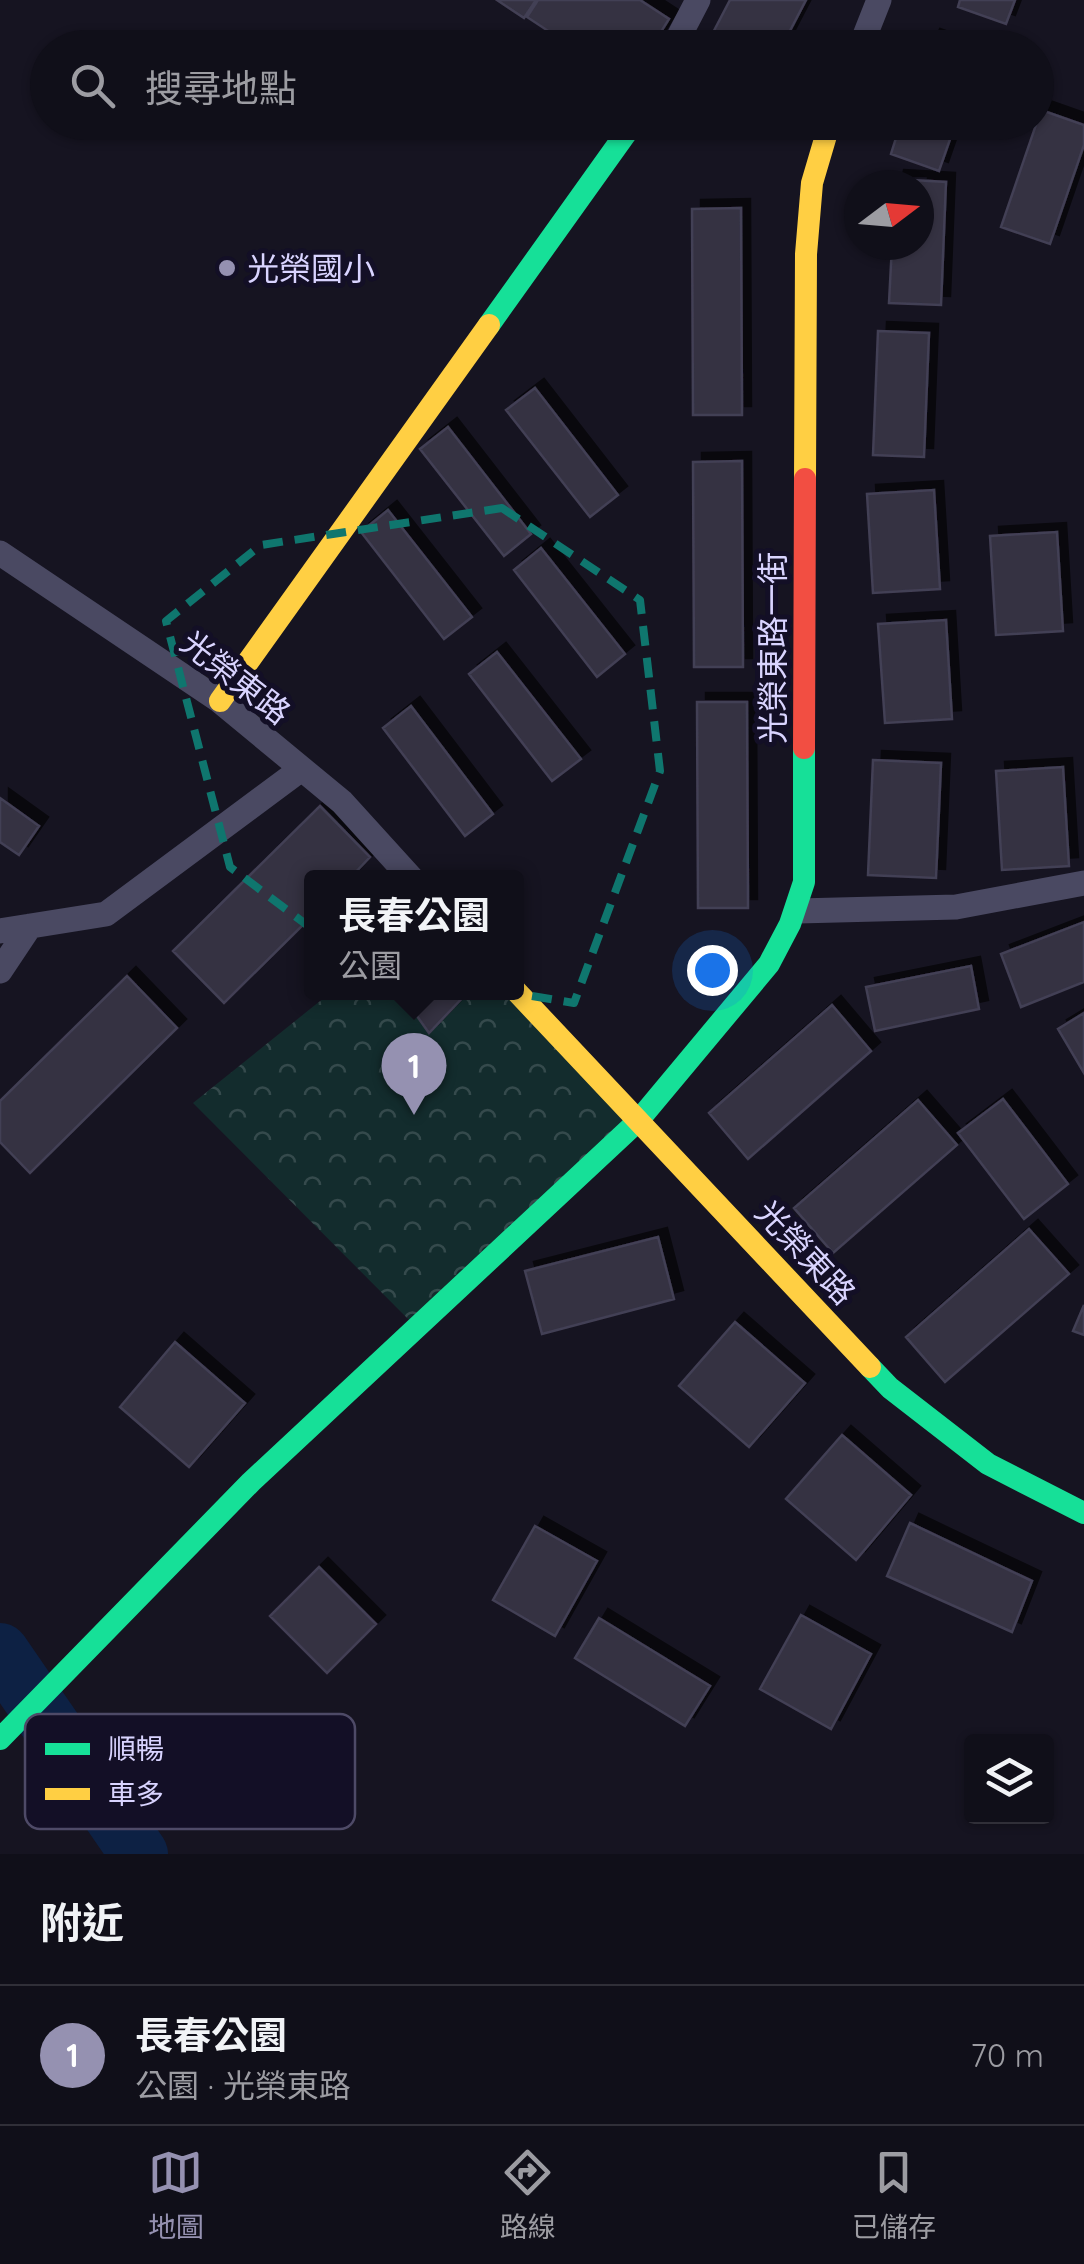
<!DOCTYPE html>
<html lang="zh-TW">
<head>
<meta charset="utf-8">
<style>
	body { margin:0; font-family:Quicksand,"Noto Sans TC",sans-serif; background:#1e1d26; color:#f1f3f6 }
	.controls { position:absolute; right:30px; bottom:30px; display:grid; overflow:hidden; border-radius:10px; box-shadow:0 2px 8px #0004 }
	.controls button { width:90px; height:90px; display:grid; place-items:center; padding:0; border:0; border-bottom:2px solid #302f38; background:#100f19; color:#f1f3f6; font:50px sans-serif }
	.compass { position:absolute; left:844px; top:170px; width:90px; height:90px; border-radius:50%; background:#100f19; box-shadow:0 2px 8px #0004; rotate:74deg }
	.you { position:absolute; left:712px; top:970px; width:35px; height:35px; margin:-25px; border:8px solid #fff; border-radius:50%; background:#1a73e8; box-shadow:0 0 0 15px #1a73e833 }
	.badge { display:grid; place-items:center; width:65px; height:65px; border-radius:50%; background:#9591b1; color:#fff; font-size:32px; font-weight:700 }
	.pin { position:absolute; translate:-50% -82px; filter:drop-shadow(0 2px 5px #0008) }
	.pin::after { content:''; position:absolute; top:52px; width:35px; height:30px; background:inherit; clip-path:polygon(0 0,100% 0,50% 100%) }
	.popup { position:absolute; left:304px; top:870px; width:220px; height:130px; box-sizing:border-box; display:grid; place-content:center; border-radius:10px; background:#100f19; filter:drop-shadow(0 2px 8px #0005); font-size:32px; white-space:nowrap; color:#9c9ca2 }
	.popup b { font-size:38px; color:#f1f3f6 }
	.popup::after { content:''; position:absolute; left:50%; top:100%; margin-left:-20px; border:20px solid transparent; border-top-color:#100f19 }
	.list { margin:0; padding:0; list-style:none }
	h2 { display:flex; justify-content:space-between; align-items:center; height:130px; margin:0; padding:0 40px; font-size:42px }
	h2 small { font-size:32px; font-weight:400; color:#9c9ca2 }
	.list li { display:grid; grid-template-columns:65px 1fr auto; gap:30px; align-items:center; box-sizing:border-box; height:140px; padding:0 40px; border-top:2px solid #302f38 }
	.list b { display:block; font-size:38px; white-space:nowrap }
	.list p { margin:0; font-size:32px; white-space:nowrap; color:#9c9ca2 }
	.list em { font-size:32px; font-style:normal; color:#9c9ca2 }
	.icon { flex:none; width:55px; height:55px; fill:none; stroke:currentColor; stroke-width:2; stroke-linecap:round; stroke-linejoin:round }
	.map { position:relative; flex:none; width:1084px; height:1854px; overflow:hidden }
	.search { position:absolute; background:#100f19; box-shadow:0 2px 8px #0004; left:30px; right:30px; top:30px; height:110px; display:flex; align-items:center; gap:25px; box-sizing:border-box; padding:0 35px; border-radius:55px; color:#9c9ca2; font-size:38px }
	.sheet { height:270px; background:#100f19 }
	nav { display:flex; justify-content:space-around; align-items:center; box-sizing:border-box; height:140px; border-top:2px solid #302f38; background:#100f19; font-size:28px; color:#9c9ca2 }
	nav a { display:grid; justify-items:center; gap:5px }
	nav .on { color:#9591b1 }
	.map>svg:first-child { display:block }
	.forest { fill:url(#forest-crowns) }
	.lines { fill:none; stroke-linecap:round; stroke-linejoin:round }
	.river { stroke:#0d2144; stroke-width:58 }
	.building { fill:#343243; stroke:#433f54; stroke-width:2.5; filter:url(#shadow) }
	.street { stroke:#4a4962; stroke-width:25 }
	.fast { stroke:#16e098; stroke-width:22 }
	.slow { stroke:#ffcf43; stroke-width:22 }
	.jam { stroke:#f24e42; stroke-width:22 }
	.marked { fill:none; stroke:#0f766e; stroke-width:8; stroke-dasharray:20 12; stroke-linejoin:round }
	.poi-dot { fill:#9591b1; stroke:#130f26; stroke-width:4 }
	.labels { text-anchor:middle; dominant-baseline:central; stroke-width:10; stroke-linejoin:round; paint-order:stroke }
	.poi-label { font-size:32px; fill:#d9d4ff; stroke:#130f26; text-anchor:start }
	.street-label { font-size:32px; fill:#d9d4ff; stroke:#130f26 }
	.key { fill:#130f26; stroke:#4e4a67; stroke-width:2.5 }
	.key-label { font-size:28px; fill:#d9d4ff }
</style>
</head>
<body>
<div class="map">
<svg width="1084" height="1854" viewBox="0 0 1084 1854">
	<defs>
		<pattern id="forest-crowns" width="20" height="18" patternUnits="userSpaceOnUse" patternTransform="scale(2.5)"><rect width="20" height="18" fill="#132c2d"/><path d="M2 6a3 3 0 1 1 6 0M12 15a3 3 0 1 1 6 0" fill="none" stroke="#354a4c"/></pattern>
		<filter id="shadow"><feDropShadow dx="9" dy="-9" stdDeviation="0" flood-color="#0009"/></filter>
	</defs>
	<rect width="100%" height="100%" fill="#161421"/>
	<path class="forest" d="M330 993H508L633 1126 417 1328 193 1103Z"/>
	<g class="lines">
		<path class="river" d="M0 1652 139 1854"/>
	</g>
	<path class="building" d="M497 0H536L524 18Z
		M538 0H640L669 19 651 48H574L527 17Z
		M730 0H806L781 48H705Z
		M960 0H1015L1006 24 958 7Z
		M931 38 959 48H927Z
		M1041 110 1084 125V145L1050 244 1001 227Z
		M901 122H956L939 171 891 154Z
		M895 179 946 182 941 305 889 303 892 245H919V185H894Z
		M741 208 742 415H693L692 209Z
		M878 331 929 333 924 457 873 455Z
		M535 388 618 495 590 517 506 410Z
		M448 427 531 534 504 556 420 449Z
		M742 461 743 667H694L693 462Z
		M934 490 940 589 873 593 867 494Z
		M388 510 472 617 444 639 361 532Z
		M1057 532 1063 631 996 635 990 536Z
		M541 548 625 654 597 677 514 570Z
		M946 620 952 719 885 723 878 624Z
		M497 652 581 759 552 781 469 674Z
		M697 702H747L748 908H698Z
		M411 706 493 814 465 836 383 728Z
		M873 760 941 763 936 878 868 875Z
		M1063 767 1069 866 1002 870 996 771Z
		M0 798 39 826 19 855 0 842Z
		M320 806 370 857 350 878H312V916L224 1003 173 951Z
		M1084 922V982L1021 1007 1001 954Z
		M971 966 979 1009 875 1031 866 987Z
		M127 976 177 1028 30 1173 0 1142V1101Z
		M400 992H468L429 1033Z
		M832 1005 871 1051 748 1159 709 1113Z
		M1084 1013V1073L1058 1029Z
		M1003 1099 1068 1184 1024 1219 958 1133Z
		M918 1100 957 1145 833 1253 794 1208Z
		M1029 1229 1069 1274 945 1382 906 1337Z
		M658 1237 674 1299 542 1334 525 1271Z
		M1084 1305V1335L1073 1331Z
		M735 1322 805 1383 749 1447 679 1386Z
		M175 1342 245 1403 189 1467 120 1407Z
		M842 1435 911 1495 856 1560 786 1499Z
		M910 1523 1032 1581 1012 1632 887 1576Z
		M535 1526 597 1561 555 1636 493 1600Z
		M319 1567 376 1624 327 1673 270 1616Z
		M801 1615 871 1654 831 1729 760 1689Z
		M599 1618 710 1686 685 1726 575 1658Z"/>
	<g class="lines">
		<path class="street" d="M673 48 698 0
			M860 48 879 0
			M0 553 220 701 342 802 411 878
			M798 911 956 907 1084 883
			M0 931 106 914 300 770
			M0 971 30 926"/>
		<path class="fast" d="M489 325 634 122
			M870 1367 890 1388 988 1464 1084 1513
			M0 1739 251 1482 638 1121 769 964 790 924 804 882V748"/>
		<path class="slow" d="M805 479 806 254 812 183 830 122
			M220 701 489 325
			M516 991 870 1367"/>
		<path class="jam" d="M804 748 805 479"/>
	</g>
	<path class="marked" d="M502 508 640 600 660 771 574 1003 364 968 230 867 166 621 261 545Z"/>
	<circle class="poi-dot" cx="227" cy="268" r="10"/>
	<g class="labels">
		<g class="poi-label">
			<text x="247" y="268">光榮國小</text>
		</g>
		<g class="street-label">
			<text transform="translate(772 648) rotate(-90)">光榮東路一街</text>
			<text transform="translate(236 677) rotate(38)">光榮東路</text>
			<text transform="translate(806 1252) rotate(47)">光榮東路</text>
		</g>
	</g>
	<rect x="25" y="1714" width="330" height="115" rx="15" class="key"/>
	<rect x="45" y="1743" width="45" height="12" fill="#16e098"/>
	<rect x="45" y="1788" width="45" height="12" fill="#ffcf43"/>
	<g class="key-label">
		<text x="108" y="1759">順暢</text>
		<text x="108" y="1804">車多</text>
	</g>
</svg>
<div class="controls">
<button><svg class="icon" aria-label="layers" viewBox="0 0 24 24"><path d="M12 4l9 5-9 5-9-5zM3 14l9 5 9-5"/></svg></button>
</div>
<svg class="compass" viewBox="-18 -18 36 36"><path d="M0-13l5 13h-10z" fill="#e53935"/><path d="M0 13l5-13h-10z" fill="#9c9ca2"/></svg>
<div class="you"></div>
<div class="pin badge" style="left:414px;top:1115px">1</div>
<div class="popup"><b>長春公園</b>公園</div>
<div class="search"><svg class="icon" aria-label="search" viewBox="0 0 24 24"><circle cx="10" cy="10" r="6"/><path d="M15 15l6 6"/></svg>搜尋地點</div>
</div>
<section class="sheet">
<h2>附近<small></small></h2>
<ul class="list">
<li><span class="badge">1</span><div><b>長春公園</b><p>公園 · 光榮東路</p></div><em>70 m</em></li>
</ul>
</section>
<nav>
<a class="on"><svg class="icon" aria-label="map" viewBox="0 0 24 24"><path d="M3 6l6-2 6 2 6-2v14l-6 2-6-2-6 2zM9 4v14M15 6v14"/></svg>地圖</a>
<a><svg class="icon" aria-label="directions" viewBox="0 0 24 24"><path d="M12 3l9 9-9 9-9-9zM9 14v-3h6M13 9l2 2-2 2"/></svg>路線</a>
<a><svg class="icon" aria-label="saved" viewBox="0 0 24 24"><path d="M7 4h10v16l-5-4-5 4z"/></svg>已儲存</a>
</nav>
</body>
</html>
